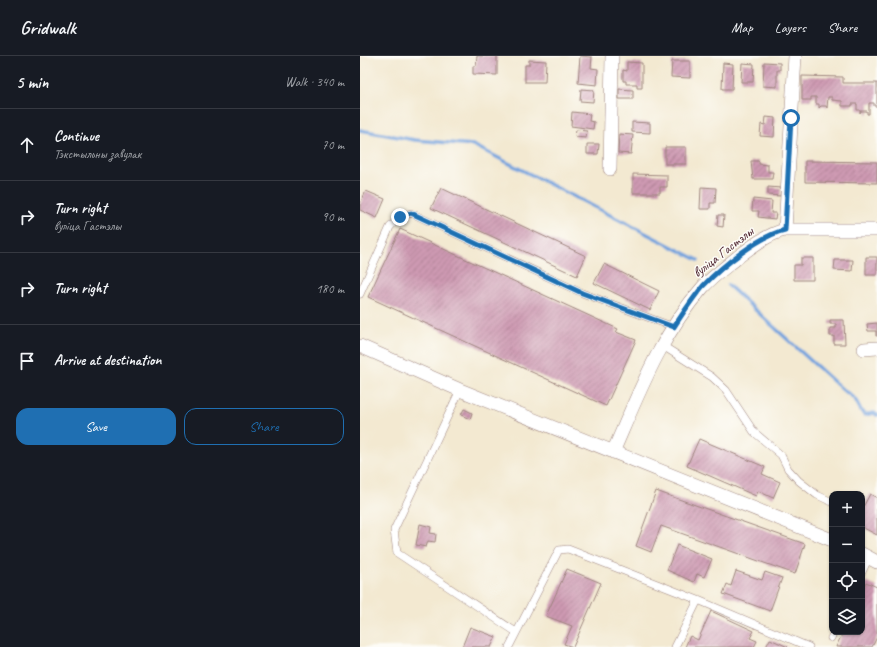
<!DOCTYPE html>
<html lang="en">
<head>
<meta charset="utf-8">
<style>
	body { margin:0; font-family:Caveat,sans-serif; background:#242831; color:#f1f3f6 }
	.controls { position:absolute; right:12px; bottom:12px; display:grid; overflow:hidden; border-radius:8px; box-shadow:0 1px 3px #0004 }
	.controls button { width:36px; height:36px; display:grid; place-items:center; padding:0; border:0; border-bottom:1px solid #363941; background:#171b24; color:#f1f3f6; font:20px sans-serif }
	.stop { position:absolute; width:12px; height:12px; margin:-9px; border:3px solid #1f6fb2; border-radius:50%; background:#fff }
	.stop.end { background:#1f6fb2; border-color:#fff; box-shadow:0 1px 4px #0008 }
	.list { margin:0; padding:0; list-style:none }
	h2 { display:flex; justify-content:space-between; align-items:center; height:52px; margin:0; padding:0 16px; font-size:17px }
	h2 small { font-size:13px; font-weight:400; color:#9ea1a6 }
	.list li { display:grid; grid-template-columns:26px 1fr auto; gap:12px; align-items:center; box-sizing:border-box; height:72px; padding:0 16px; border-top:1px solid #363941 }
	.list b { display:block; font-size:15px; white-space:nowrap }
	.list p { margin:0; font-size:13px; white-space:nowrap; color:#9ea1a6 }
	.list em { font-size:13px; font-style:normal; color:#9ea1a6 }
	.actions { display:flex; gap:8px; padding:12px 16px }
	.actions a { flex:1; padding:9px 0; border:1px solid #1f6fb2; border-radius:12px; text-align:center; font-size:14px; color:#1f6fb2 }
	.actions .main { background:#1f6fb2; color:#fff }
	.icon { flex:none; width:22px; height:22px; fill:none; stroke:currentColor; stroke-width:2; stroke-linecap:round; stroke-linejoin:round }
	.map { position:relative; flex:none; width:517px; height:591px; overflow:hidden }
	header { display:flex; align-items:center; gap:24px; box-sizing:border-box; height:56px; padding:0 20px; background:#171b24; border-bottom:1px solid #363941 }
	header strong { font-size:19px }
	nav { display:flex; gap:22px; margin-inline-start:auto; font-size:14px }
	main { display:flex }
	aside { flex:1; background:#171b24 }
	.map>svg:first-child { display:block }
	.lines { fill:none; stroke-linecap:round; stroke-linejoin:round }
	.stream { stroke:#75a3de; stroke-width:3.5 }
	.building { fill:url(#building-hatch) }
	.lane-casing { stroke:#9e847e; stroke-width:8 }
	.street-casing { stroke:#9e847e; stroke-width:14 }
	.lane { stroke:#fff; stroke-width:7 }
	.street { stroke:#fff; stroke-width:13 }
	.route { stroke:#1f6fb2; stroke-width:5 }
	.labels { text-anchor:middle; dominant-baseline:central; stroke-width:3; stroke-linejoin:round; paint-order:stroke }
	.street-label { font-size:14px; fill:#4a1f2b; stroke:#fdfcf7 }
</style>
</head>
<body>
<header>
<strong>Gridwalk</strong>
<nav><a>Map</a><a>Layers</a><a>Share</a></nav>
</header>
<main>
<aside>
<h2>5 min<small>Walk · 340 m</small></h2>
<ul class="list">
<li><svg class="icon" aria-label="ahead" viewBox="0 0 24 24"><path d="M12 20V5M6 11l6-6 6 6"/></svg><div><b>Continue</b><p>Тэкстыльны завулак</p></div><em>70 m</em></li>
<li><svg class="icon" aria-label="right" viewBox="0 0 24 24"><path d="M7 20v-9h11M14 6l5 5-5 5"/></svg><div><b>Turn right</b><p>вуліца Гастэлы</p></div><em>90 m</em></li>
<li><svg class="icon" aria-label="right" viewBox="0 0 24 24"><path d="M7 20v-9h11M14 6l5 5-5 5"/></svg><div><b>Turn right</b></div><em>180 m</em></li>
<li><svg class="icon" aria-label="arrive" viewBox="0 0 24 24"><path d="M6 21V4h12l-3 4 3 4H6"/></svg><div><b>Arrive at destination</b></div></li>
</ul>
<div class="actions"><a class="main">Save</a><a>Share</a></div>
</aside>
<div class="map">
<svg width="517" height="591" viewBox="0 0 517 591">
	<defs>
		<pattern id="building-hatch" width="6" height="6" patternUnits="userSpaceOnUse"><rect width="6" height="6" fill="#ce9ab2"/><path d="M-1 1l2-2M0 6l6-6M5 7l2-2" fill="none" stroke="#a97d91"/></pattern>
	</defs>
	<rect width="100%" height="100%" fill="#fdfcf7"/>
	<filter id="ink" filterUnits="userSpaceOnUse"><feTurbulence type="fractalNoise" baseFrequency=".025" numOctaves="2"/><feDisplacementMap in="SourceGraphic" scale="8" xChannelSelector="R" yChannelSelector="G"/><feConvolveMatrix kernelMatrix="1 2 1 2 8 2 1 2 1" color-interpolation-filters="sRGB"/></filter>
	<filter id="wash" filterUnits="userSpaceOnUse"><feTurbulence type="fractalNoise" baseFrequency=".012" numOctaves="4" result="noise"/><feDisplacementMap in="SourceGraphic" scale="16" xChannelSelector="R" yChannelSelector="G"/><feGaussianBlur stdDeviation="0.9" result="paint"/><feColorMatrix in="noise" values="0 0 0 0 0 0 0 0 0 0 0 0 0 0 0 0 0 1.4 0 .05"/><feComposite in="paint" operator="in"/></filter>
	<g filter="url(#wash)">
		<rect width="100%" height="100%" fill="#f3e9d1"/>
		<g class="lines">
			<path class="stream" d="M0 74 55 84 113 89 338 204
				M368 229 484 335C500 344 495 347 504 359L514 357 517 359"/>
		</g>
		<g id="blocks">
			<path class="building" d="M117 0H137V19L113 18V10H116Z
				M220 0 232 1 231 12 238 13 237 29 218 27Z
				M169 4 186 5 185 26H165V9H169Z
				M312 5H330V22L311 21Z
				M267 6 282 7V32H277V28H266V25H263V14L267 15Z
				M404 6 420 7V14H417V31L403 30Z
				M363 7 373 8 372 33H362Z
				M382 7 394 8 393 26H381Z
				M442 20 483 21V27H517V50H514V47H509V58H507V55H501L500 57V54H497V48H492V50H482V45L472 44V41H468L467 52 466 50H461L459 52V48H456V41H451V44H442Z
				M221 33 234 34 233 46 220 45Z
				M259 33 273 34V43H259Z
				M212 56 230 58 229 65 234 66 233 73 211 70Z
				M406 61 415 62 414 81 400 80 401 68 405 69Z
				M272 66 290 67V77L272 76Z
				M216 74 227 75 226 82 215 81Z
				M259 78 273 79 271 98 258 97Z
				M227 88H239L238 98H227Z
				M305 91H326V108H305Z
				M391 105H399V108L408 109V116H413L412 123H393Z
				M445 105 517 106V127L445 126Z
				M273 118 307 119V131H300V137H273Z
				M341 131 356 132 355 147H350V153H340Z
				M408 131 421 132 420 140 408 139Z
				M81 132 226 200 217 220 71 152Z
				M6 135 25 143 17 162 0 154V148Z
				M393 143 412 145 411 157H416L415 163 398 161 399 155H392Z
				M358 159H364L363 171 357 170Z
				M40 173 258 273 256 276 276 284 246 350 8 241Z
				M506 201H517V219H506Z
				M441 202H453V224H434V209H441Z
				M475 204H493L492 215 474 214Z
				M244 208 299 235 290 254 234 227Z
				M470 264H484L485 288H474V280H470V272H476V268H470Z
				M517 267V280H516V275H508L507 268Z
				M104 353 112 357 110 363 101 359Z
				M339 383 405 411 402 418 420 426 413 442 398 435 396 440 327 410Z
				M296 435 445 488 435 518 301 470 291 496 276 490Z
				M510 438 517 442V479L502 471V453Z
				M60 468 71 471 70 477 76 478 75 486 68 485 66 491 56 489Z
				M317 489 352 503 344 521 337 518 334 526 307 514Z
				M207 513 241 527 213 591 204 588 212 570 186 560Z
				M376 515 402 524 405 516 422 522 410 555 363 538 367 528 371 530Z
				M506 526 517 531V581L512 591H476L483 576H502V535Z
				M351 555 394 575 390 582 397 585 394 591H325L330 580 338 584Z
				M110 571 136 581 131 591H102Z
				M410 583 428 591H406Z"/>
		</g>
	</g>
	<g filter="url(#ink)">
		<use href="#blocks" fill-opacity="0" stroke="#9e847e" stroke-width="1"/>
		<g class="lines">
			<g class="lane-casing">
				<path id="lane" d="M0 238 30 171 40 161 51 157 222 237 314 271
					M303 290 352 321 366 334 394 376 421 399 428 413 439 425 457 439 472 446
					M100 334 34 474 37 497 156 576
					M502 516 509 501
					M471 582 474 576
					M149 591 199 494 208 493 338 544 449 591
					M315 591 338 544"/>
			</g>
			<g class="street-casing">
				<path id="street" d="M250 113 252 0
					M425 174 435 0
					M0 290 100 334 472 484
					M504 293 517 292
					M253 396C278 339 301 278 343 231 353 220 366 211 378 201 391 191 408 178 425 174H517
					M502 498 517 506"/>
			</g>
			<use href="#lane" class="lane"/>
			<use href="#street" class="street"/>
		</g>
	</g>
	<g class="lines" filter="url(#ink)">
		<path class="route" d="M40 161 51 157 222 237 314 271C323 257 332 243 343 230 361 211 399 180 425 174L431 62"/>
	</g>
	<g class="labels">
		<g class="street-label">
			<text transform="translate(363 196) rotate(-38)">вуліца Гастэлы</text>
		</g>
	</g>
</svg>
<div class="controls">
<button>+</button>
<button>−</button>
<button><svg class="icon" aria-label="locate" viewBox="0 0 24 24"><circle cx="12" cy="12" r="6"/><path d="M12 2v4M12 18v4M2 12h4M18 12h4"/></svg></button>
<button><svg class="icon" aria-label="layers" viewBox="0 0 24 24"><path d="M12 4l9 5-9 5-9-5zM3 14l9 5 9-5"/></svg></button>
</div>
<div class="stop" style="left:431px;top:62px"></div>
<div class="stop end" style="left:40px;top:161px"></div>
</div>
</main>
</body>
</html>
